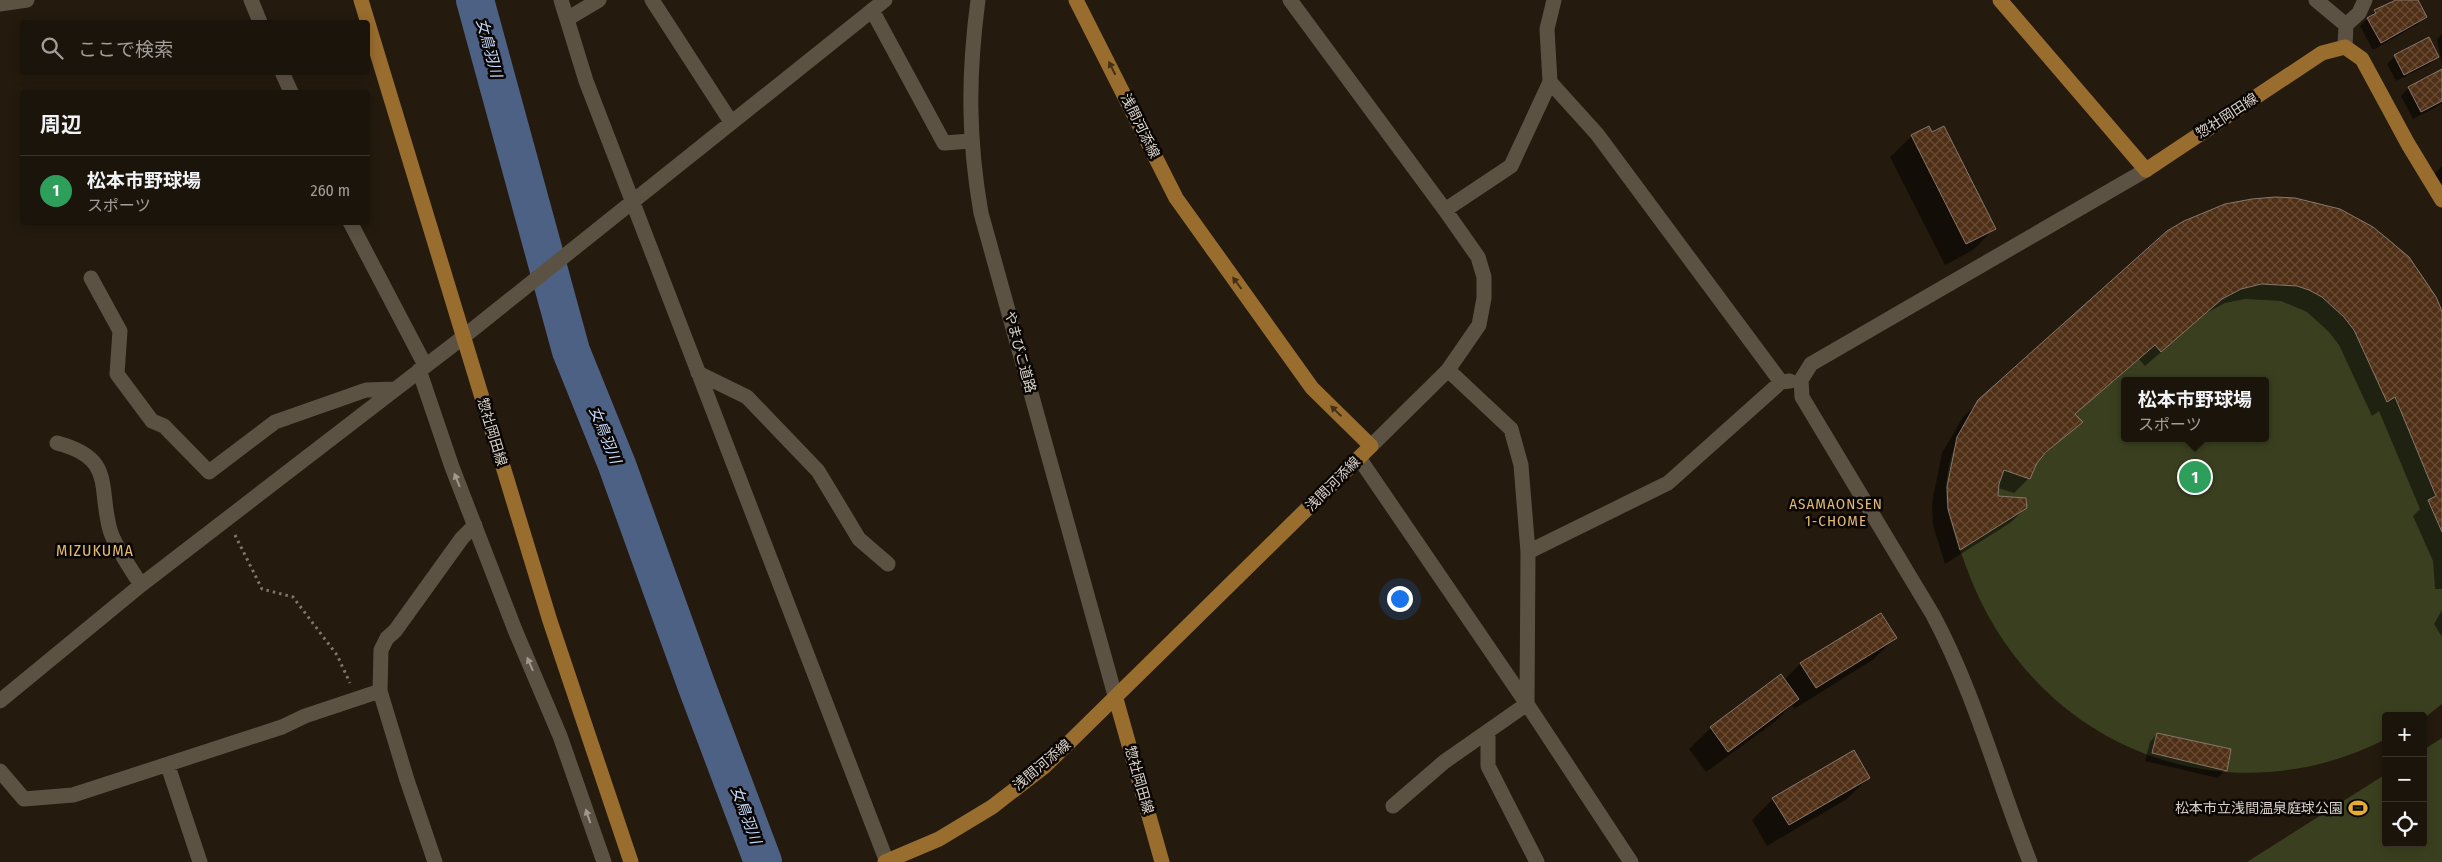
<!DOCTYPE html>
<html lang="ja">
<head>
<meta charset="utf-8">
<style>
	body { margin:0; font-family:"Fira Sans Condensed","Noto Sans JP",sans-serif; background:#241d13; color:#f1f3f6 }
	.controls { position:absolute; right:15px; bottom:15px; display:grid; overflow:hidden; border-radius:5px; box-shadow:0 2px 12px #0003 }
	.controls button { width:45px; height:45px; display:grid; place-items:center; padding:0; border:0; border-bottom:1px solid #39332b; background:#1b140a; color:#f1f3f6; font:25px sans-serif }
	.you { position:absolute; left:1399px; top:598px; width:18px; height:18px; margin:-12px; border:4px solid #fff; border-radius:50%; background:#1a73e8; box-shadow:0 0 0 8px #1a73e833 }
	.badge { display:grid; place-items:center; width:32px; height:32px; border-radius:50%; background:#b45309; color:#fff; font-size:16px; font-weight:700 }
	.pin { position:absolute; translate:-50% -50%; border:2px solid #fff; box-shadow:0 1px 5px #0006 }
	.popup { position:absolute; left:2121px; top:377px; width:148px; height:65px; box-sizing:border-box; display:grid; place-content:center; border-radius:5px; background:#1b140a; filter:drop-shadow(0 1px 4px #0005); font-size:16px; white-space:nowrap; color:#a09e9c }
	.popup b { font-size:19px; color:#f1f3f6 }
	.popup::after { content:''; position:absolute; left:50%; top:100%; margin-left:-10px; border:10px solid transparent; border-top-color:#1b140a }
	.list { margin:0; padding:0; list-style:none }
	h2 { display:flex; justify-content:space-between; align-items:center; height:65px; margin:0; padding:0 20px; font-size:21px }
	h2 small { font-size:16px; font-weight:400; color:#a09e9c }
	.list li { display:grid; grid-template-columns:32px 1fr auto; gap:15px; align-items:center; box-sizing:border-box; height:70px; padding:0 20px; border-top:1px solid #39332b }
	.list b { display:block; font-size:19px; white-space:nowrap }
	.list p { margin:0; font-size:16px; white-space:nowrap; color:#a09e9c }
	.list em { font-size:16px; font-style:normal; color:#a09e9c }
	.icon { flex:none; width:28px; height:28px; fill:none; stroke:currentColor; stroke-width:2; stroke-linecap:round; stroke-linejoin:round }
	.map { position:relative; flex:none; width:2442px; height:862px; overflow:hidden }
	.search { position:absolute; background:#1b140a; box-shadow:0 2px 12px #0003; left:20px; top:20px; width:350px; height:55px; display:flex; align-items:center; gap:12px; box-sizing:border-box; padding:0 18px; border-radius:5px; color:#a09e9c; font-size:19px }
	.panel { position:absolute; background:#1b140a; box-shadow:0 2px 12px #0003; left:20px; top:90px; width:350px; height:135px; border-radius:5px }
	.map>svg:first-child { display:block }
	.park { fill:#3a401f; fill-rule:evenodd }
	.shadow { fill:#0007 }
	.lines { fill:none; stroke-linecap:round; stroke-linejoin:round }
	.river { stroke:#4d6184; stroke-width:38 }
	.building { fill:url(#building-cross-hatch); stroke:#87776c }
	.path { stroke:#7e766c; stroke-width:3; stroke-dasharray:2.5 4; stroke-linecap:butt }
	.minor { stroke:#5c5244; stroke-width:15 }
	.major { stroke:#996d2e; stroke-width:15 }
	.oneway { fill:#432f14 }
	.oneway2 { fill:#a1998e }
	.labels { text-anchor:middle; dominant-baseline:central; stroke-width:5; stroke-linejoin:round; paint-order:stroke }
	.street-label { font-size:14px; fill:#d9d3cb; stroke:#0a0603 }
	.poi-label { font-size:14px; fill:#d9d3cb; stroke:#0a0603; text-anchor:end }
	.water-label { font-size:15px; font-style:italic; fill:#c5dafe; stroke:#0a0603 }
	.neighbourhood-label { font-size:15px; letter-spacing:1px; fill:#e2ba74; stroke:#0a0603 }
	.quarter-label { font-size:16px; letter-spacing:1px; fill:#e2ba74; stroke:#0a0603 }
</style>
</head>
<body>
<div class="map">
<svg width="2442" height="862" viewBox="0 0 2442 862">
	<defs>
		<pattern id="building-cross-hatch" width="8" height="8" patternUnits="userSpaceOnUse" patternTransform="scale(1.25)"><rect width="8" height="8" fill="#4f2f15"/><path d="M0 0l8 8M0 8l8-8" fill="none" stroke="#684c36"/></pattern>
	</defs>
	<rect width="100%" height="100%" fill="#241a0e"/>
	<path class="park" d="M2275 197C2350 200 2412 241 2442 311V704L2423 719V716H2386V739C2219 824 2030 742 1967 569 1960 550 1952 530 1948 511 1940 473 1958 431 1978 400L2184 221C2214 207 2242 199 2275 197ZM2125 381H2265V438H2125Z
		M2442 738V862H2247L2386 774V843H2423V750Z"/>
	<path class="shadow" d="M2397 0H2417L2426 16 2418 24 2373 50 2360 26 2375 11Z
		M2442 34V65L2437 39Z
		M2428 39 2437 56 2430 64 2396 81 2387 64 2395 56Z
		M2442 71V104L2413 119 2401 96 2409 88Z
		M1912 136 1995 228 1973 250 1945 265 1890 157Z
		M2442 166V186L2434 174Z
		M2168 232 2442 314V589H2435L2433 561 2413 516 2420 509 2379 411 2372 416 2339 345 2329 332 2307 312 2281 301 2245 299 2225 303 2205 314 2145 366 2139 359 2074 415 2081 422 2038 460 2029 478 2014 493 1998 488 1997 497 2026 508 2010 523 1945 564 1933 525 1932 503 1942 453 1963 417Z
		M2442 610V637L2434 624Z
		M1880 614 1895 638 1874 659 1794 709 1792 705 1776 721 1706 772 1689 749 1711 728 1784 680 1800 664Z
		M2157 734 2225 770 2218 778 2145 761 2150 742Z
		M1869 777 1847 799 1767 846 1752 820 1773 799Z"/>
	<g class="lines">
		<path class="river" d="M475 0 571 351 617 465 697 687 763 862"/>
	</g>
	<path class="building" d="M2396 0H2418L2427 17 2381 43 2367 18 2376 13 2374 10Z
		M2429 37 2439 57 2404 75 2394 55Z
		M2442 69V101L2421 112 2408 87Z
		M1929 126 1932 132 1944 126 1996 229 1966 244 1911 135Z
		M2275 197 2295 198 2340 209 2373 227 2409 257 2436 297 2442 311V532L2428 500 2436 496 2395 397 2387 402 2354 330 2344 317 2322 297 2309 290 2297 286 2261 284 2241 289 2222 299 2161 352 2155 345 2075 414 2083 422 2046 452 2037 463 2030 479 2004 470 1999 484 1998 496 2026 498 2027 508 1960 550 1948 509 1947 487 1957 437 1978 400 2167 231 2184 221 2225 204 2252 199Z
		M1881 613 1897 638 1816 688 1800 663Z
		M1781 674 1799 699 1728 752 1710 727Z
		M2157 733 2231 749 2227 771 2152 753Z
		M1854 750 1870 778 1789 825 1772 798Z"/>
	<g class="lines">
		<path class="path" d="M235 535 262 589 293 597 337 655 350 683"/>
		<path class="minor" d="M251 0 260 22
			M561 0 586 81 887 862
			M652 0 731 122
			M978 0C968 75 968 139 981 213L1116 699
			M1290 0 1445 210 1478 257 1484 277V298L1479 325 1448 370 1371 446
			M2316 0 2346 25 2345 47
			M0 4 27 0
			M872 10 944 143 971 141
			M567 19 599 0
			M2346 25 2359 13 2365 0
			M282 72 291 92
			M1550 82 1597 134 1781 382
			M1445 210 1511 166 1550 82 1547 29 1554 0
			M350 222 425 365
			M91 278 120 331 117 374 152 421 164 426 209 472 275 422 366 390 395 389
			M419 370 452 467 515 630 560 736 604 862
			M698 373 747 397 818 471 859 539 888 564
			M57 443C115 458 98 486 110 530 115 547 132 570 141 585
			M1359 458 1527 704 1631 862
			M1528 552 1668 483 1781 382 1790 381
			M0 701 141 585 462 338 885 0
			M1488 733V766L1537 862
			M168 766 200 862
			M0 771 24 799 73 795 282 727 305 716 380 691
			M1393 806 1444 762 1527 704 1528 552 1521 465 1511 429 1448 370
			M435 862 407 780 380 691 381 650 387 638 395 631 462 538 475 525
			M2030 862C1997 779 1975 694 1933 615L1802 397 1801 380 1811 364 2146 170"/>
		<path class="major" d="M361 0 550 621 631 862
			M2000 0 2146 170 2322 53 2345 47 2362 59 2408 144 2442 200
			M1116 699 1162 862
			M885 862 939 839 992 807 1045 766 1371 446 1312 388 1176 198 1076 0"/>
	</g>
	<defs><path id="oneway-solid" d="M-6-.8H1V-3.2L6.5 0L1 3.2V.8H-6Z" transform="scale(1.25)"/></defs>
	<g class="oneway">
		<use href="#oneway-solid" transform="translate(1112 68) rotate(-116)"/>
		<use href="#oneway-solid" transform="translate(1237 283) rotate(-127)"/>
		<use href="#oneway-solid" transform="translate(1336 411) rotate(-136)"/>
	</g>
	<g class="oneway2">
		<use href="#oneway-solid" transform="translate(457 480) rotate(-112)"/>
		<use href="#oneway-solid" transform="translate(530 664) rotate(-113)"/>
		<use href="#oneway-solid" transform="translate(588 816) rotate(-109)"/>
	</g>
	<defs>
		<g id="stadium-bare" transform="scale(1.5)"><path d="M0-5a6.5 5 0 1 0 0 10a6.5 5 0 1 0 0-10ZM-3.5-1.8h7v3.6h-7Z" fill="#e6ac36" stroke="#0a0603" stroke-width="2.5" paint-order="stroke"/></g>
	</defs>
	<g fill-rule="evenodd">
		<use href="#stadium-bare" x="2358" y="808"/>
	</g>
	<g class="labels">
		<g class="street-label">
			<text transform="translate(2227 116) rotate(-33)">惣社岡田線</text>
			<text transform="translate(1140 126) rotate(64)">浅間河添線</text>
			<text transform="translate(1020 352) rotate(75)">やまびこ道路</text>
			<text transform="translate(492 432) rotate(73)">惣社岡田線</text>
			<text transform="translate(1333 484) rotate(-45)">浅間河添線</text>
			<text transform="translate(1042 765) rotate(-40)">浅間河添線</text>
			<text transform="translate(1139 780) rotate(74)">惣社岡田線</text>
		</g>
		<g class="poi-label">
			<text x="2343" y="808">松本市立浅間温泉庭球公園</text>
		</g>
		<g class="water-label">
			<text transform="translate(489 48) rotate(75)">女鳥羽川</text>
			<text transform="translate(605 435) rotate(68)">女鳥羽川</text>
			<text transform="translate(746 815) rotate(70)">女鳥羽川</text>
		</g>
		<g class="neighbourhood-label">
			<text x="1836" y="504">ASAMAONSEN<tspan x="1836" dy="17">1-CHOME</tspan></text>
		</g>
		<g class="quarter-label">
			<text x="95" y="550">MIZUKUMA</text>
		</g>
	</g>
</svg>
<div class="controls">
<button>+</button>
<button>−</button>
<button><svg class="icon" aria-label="locate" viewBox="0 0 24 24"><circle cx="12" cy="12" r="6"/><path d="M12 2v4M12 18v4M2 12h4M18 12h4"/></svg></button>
</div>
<div class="you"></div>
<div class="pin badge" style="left:2195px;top:477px;background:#2e9e5b">1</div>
<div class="popup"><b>松本市野球場</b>スポーツ</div>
<div class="search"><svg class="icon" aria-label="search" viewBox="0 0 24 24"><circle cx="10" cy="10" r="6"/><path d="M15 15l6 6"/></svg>ここで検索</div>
<section class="panel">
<h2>周辺<small></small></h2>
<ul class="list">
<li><span class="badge" style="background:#2e9e5b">1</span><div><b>松本市野球場</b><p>スポーツ</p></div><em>260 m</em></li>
</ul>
</section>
</div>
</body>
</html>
